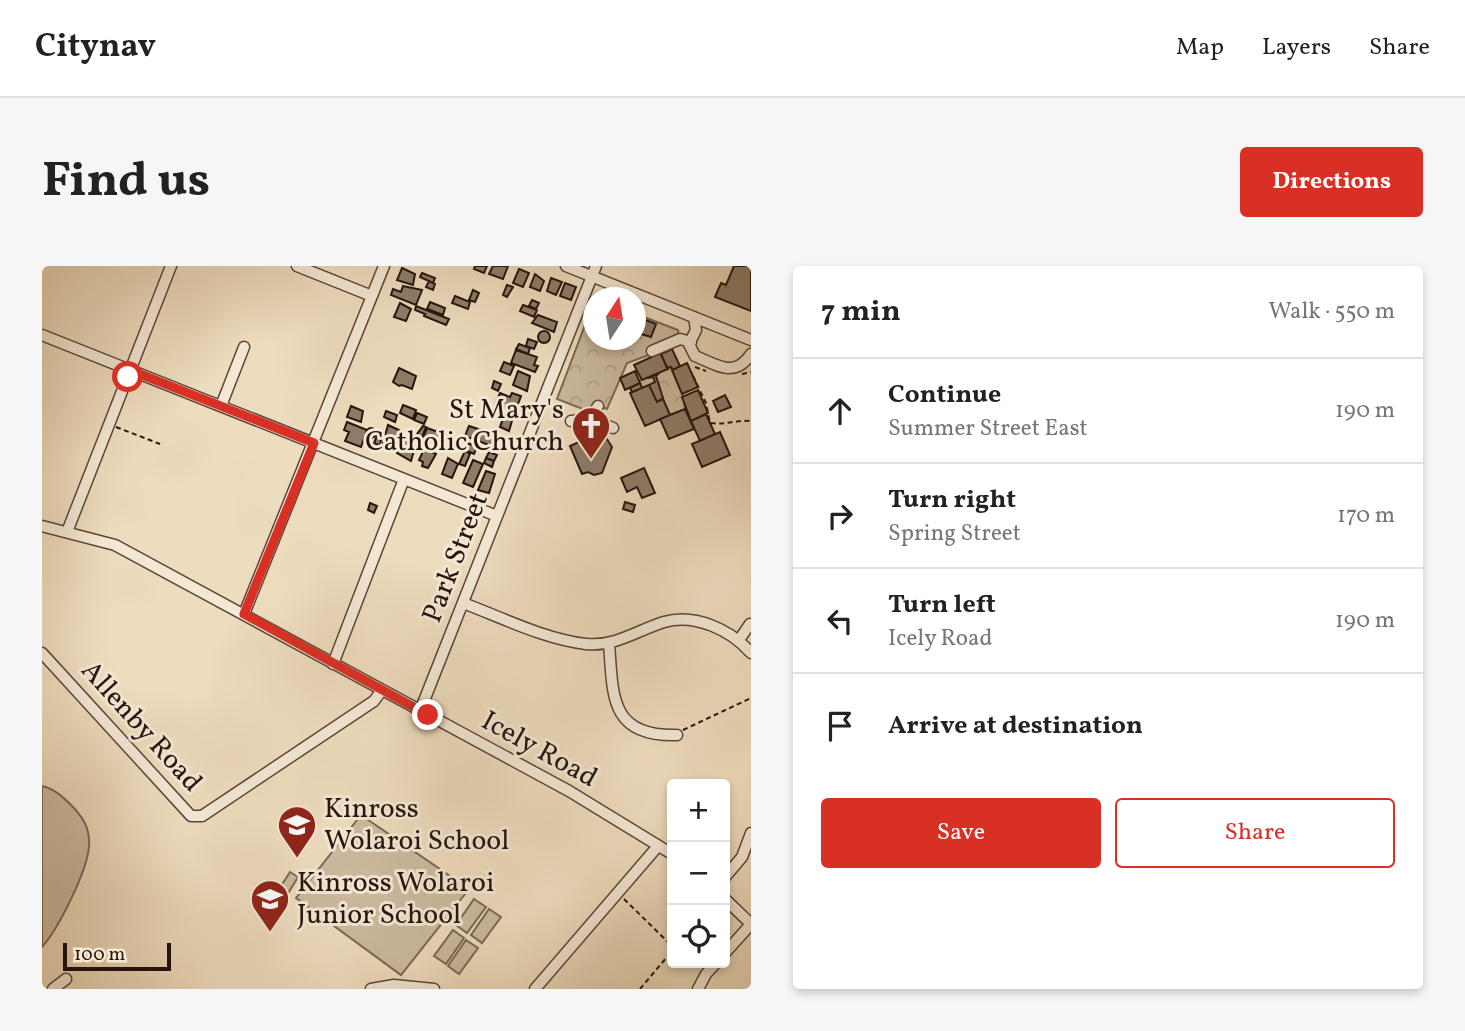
<!DOCTYPE html>
<html lang="en">
<head>
<meta charset="utf-8">
<style>
	body { margin:0; font-family:Vollkorn,serif; background:#f6f6f6; color:#222 }
	.controls { position:absolute; right:21px; bottom:21px; display:grid; overflow:hidden; border-radius:7px; box-shadow:0 4px 10px #0003 }
	.controls button { width:63px; height:63px; display:grid; place-items:center; padding:0; border:0; border-bottom:2px solid #e0e0e0; background:#fff; color:#222; font:35px sans-serif }
	.compass { position:absolute; left:541px; top:21px; width:63px; height:63px; border-radius:50%; background:#fff; box-shadow:0 4px 10px #0003; rotate:12deg }
	.scale { position:absolute; left:21px; bottom:18px; width:108px; box-sizing:border-box; padding-left:7px; border:4px solid #27140d; border-top:0; font-size:19px; line-height:24px; white-space:nowrap; color:#27140d; -webkit-text-stroke:5px #f4e8d5; paint-order:stroke }
	.stop { position:absolute; width:21px; height:21px; margin:-16px; border:5px solid #d93025; border-radius:50%; background:#fff }
	.stop.end { background:#d93025; border-color:#fff; box-shadow:0 2px 7px #0008 }
	.list { margin:0; padding:0; list-style:none }
	h2 { display:flex; justify-content:space-between; align-items:center; height:91px; margin:0; padding:0 28px; font-size:30px }
	h2 small { font-size:23px; font-weight:400; color:#767676 }
	.list li { display:grid; grid-template-columns:46px 1fr auto; gap:21px; align-items:center; box-sizing:border-box; height:105px; padding:0 28px; border-top:2px solid #e0e0e0 }
	.list b { display:block; font-size:26px; white-space:nowrap }
	.list p { margin:0; font-size:23px; white-space:nowrap; color:#767676 }
	.list em { font-size:23px; font-style:normal; color:#767676 }
	.actions { display:flex; gap:14px; padding:21px 28px }
	.actions a { flex:1; padding:16px 0; border:2px solid #d93025; border-radius:7px; text-align:center; font-size:24px; color:#d93025 }
	.actions .main { background:#d93025; color:#fff }
	.icon { flex:none; width:38px; height:38px; fill:none; stroke:currentColor; stroke-width:2; stroke-linecap:round; stroke-linejoin:round }
	.map { position:relative; flex:none; width:709px; height:723px; overflow:hidden; border-radius:7px }
	header { display:flex; align-items:center; gap:42px; box-sizing:border-box; height:98px; padding:0 35px; background:#fff; border-bottom:2px solid #e0e0e0 }
	header strong { font-size:33px }
	nav { display:flex; gap:38px; margin-inline-start:auto; font-size:24px }
	.intro { display:flex; align-items:center; justify-content:space-between; box-sizing:border-box; height:168px; padding:0 42px }
	h1 { margin:0; font-size:49px }
	.button { padding:18px 32px; border-radius:7px; background:#d93025; color:#fff; font-size:24px; font-weight:700 }
	main { display:flex; gap:42px; padding:0 42px }
	aside { flex:1; background:#fff; border-radius:7px; box-shadow:0 4px 10px #0003 }
	.map>svg:first-child { display:block }
	.park { fill:url(#park-crowns); stroke:#7a6756; stroke-width:2 }
	.pitch { fill:#ccbaa0; stroke:#7a6756; stroke-width:2 }
	.building { fill:#8e7c69; stroke:#27140d; stroke-width:2 }
	.lines { fill:none; stroke-linecap:round; stroke-linejoin:round }
	.minor-casing { stroke:#594639; stroke-width:13 }
	.path { stroke:#27140d; stroke-width:2; stroke-dasharray:5 3.5; stroke-linecap:butt }
	.minor { stroke:#f4e8d5; stroke-width:10 }
	.route { stroke:#d93025; stroke-width:9 }
	.labels { text-anchor:middle; dominant-baseline:central; stroke-width:6; stroke-linejoin:round; paint-order:stroke }
	.poi-label { font-size:28px; fill:#27140d; stroke:#f4e8d5; text-anchor:start }
	.street-label { font-size:28px; fill:#27140d; stroke:#f4e8d5 }
</style>
</head>
<body>
<header>
<strong>Citynav</strong>
<nav><a>Map</a><a>Layers</a><a>Share</a></nav>
</header>
<div class="intro"><h1>Find us</h1><a class="button">Directions</a></div>
<main>
<div class="map">
<svg width="709" height="723" viewBox="0 0 709 723">
	<defs>
		<pattern id="park-crowns" width="20" height="18" patternUnits="userSpaceOnUse" patternTransform="scale(1.75)"><rect width="20" height="18" fill="#ccbaa0"/><path d="M2 6a3 3 0 1 1 6 0M12 15a3 3 0 1 1 6 0" fill="none" stroke="#af9f89"/></pattern>
	</defs>
	<rect width="100%" height="100%" fill="#eedcbe"/>
	<filter id="stains"><feTurbulence type="fractalNoise" baseFrequency=".00286" numOctaves="4"/><feColorMatrix values="0 0 0 0 .2 0 0 0 0 .09 0 0 0 0 .02 0 0 0 .5 -.17"/></filter>
	<radialGradient id="worn" r=".72"><stop offset=".6" stop-color="#630" stop-opacity="0"/><stop offset="1" stop-color="#630" stop-opacity=".3"/></radialGradient>
	<path class="park" d="M551 38 552 74H594V48L636 64 637 72 612 87 585 97 565 143 555 139 551 147 515 133Z
		M629 101 641 130 643 143 628 149 621 133 615 136 607 119 600 122 597 114Z"/>
	<path class="pitch" d="M0 520C13 523 21 531 31 541 40 551 46 559 47 573 50 598 16 663 0 681Z
		M319 549 427 623 359 709 254 632Z
		M248 606 256 611 245 629 237 623Z
		M432 633 444 641 425 667 414 659Z
		M447 643 459 651 440 677 429 669Z
		M411 664 422 672 404 698 392 690Z
		M424 674 436 682 417 708 406 700Z"/>
	<path class="building" d="M433 0H445L442 7 432 3Z
		M451 0H466L461 13 447 8Z
		M692 0H709V45L673 31 679 17 684 19Z
		M360 2 373 8 371 19 355 14Z
		M477 3 487 7 481 21 471 17Z
		M380 7 393 12 391 17 378 11Z
		M493 8 502 15 498 25 488 21Z
		M509 12 520 16 514 29 505 25Z
		M387 15 393 18 391 24 384 21Z
		M523 17 534 21 529 34 518 30Z
		M465 19 471 21 465 31 461 29Z
		M361 20 380 24 374 39 349 29 351 23 359 26Z
		M431 24 437 27 433 36 427 34Z
		M413 30 428 36 426 43 410 37Z
		M490 34 497 37 494 43 487 40Z
		M388 36 403 42 401 49 385 43Z
		M358 37 369 43 364 55 352 51Z
		M481 39 495 44 492 51 478 45Z
		M374 40 407 53 404 59 382 50 383 48 373 44Z
		M496 49 515 56 512 66 490 57Z
		M601 53 614 58 609 71 596 67Z
		M496 71a6 6 0 1 1 12 0a6 6 0 1 1-12 0Z
		M486 73 495 76 492 83 484 80Z
		M477 78 488 82 486 88 474 83Z
		M630 83 638 100 631 104 629 101 625 102 619 88Z
		M474 84 495 91 492 99 496 100 493 106 469 97Z
		M618 87 626 103 600 114 592 99Z
		M462 96 472 100 468 109 458 105Z
		M645 97 656 121 640 128 630 104Z
		M357 102 374 110 370 123 360 119 357 120 351 116Z
		M476 105 488 110 485 125 471 119Z
		M593 105 598 117 583 124 578 112Z
		M617 107 614 110 621 132 615 136 607 119 613 116 611 111 606 112Z
		M452 115 459 118 456 125 450 122Z
		M598 117 600 122 590 126 588 122Z
		M607 119 615 136 621 133 628 149 603 160 588 127Z
		M656 124 666 147 649 155 640 131Z
		M458 127 468 131 470 127 479 130 473 146 453 138Z
		M683 129 689 141 676 146 671 135Z
		M361 139 374 144 371 153 358 147Z
		M309 140 321 145 319 156 305 151Z
		M643 143 652 163 627 173 618 153Z
		M344 145 355 149 353 156 342 151Z
		M375 147 385 151 382 158 372 154Z
		M463 147 471 151 467 165 458 161Z
		M664 148 673 168 658 175 649 155Z
		M305 156 325 164 319 181 303 175 307 166 302 164Z
		M346 159 359 165 352 181 341 177Z
		M381 160 384 161 379 174 373 171Z
		M427 160 439 164 438 167 443 169 444 167 465 175 464 178 468 179 465 186 423 170Z
		M385 162 405 169 402 175 389 171 387 177 380 175Z
		M324 167a5 5 0 1 1 10 0a5 5 0 1 1-10 0Z
		M337 165 340 166 338 180 332 177Z
		M678 166 688 189 660 201 650 178Z
		M557 167 558 171 565 173 570 181 560 207 552 209 546 206 540 208 528 180Z
		M361 172 371 176 370 180 373 181 369 195 355 187Z
		M426 177 435 181 432 188 423 184Z
		M384 179 389 181 388 185 394 188 386 202 380 200 381 196 377 194Z
		M423 185 428 188 423 200 417 198Z
		M447 186 455 189 452 195 444 192Z
		M406 192 416 198 410 212 400 208Z
		M444 192 452 195 450 201 442 197Z
		M431 194 441 198 431 221 421 217Z
		M602 202 613 227 600 232 595 221 585 226 579 212Z
		M444 205 453 208 447 227 436 224Z
		M583 236 593 239 591 246 581 243Z
		M328 237 335 240 332 247 326 244Z"/>
	<g class="lines">
		<g class="minor-casing">
			<path id="minor" d="M255 0 330 30
				M524 0 709 74
				M652 51 654 64 647 78 653 90C676 99 692 113 709 88
				M0 69 455 250
				M610 85 638 73 649 76
				M179 140 202 81
				M548 153 571 162
				M529 155 548 153 556 140
				M0 260 73 279 527 525 630 588
				M25 266 129 0
				M421 337C461 352 502 373 544 378 573 381 596 364 622 356 653 347 689 364 709 387
				M202 348 342 0
				M697 374 708 358
				M567 377C571 429 567 471 635 469
				M0 387 149 550H160L332 435 340 424
				M291 398 362 213
				M378 445 554 0
				M683 611 700 591 709 567
				M683 633 709 658
				M683 687 709 658
				M11 723 24 713
				M329 723 352 719 392 723
				M493 723 616 580
				M656 723 664 708 674 697"/>
		</g>
		<path class="path" d="M653 101 664 105
			M700 108 709 106
			M651 110 664 137 668 157C683 159 694 154 709 155
			M74 161 118 178
			M641 464 709 432
			M582 633 630 680
			M650 697 657 702
			M598 723 630 685"/>
		<use href="#minor" class="minor"/>
	</g>
	<g class="lines">
		<path class="route" d="M86 111 88 104 272 177 202 348 386 449"/>
	</g>
	<defs>
		<g id="church-pin" transform="scale(2.0125)"><path d="M0 17L-7.5 6A9.5 9.5 0 1 1 7.5 6Z" fill="#8f2418" stroke="#f4e8d5"/><path d="M-1.2-6h2.4v3.5h3.3v2.4h-3.3V6h-2.4V-.1h-3.3v-2.4h3.3Z" fill="#fff"/></g>
		<g id="school-pin" transform="scale(2.0125)"><path d="M0 17L-7.5 6A9.5 9.5 0 1 1 7.5 6Z" fill="#8f2418" stroke="#f4e8d5"/><path d="M0-5L7-2L0 1L-7-2ZM-4 1L0 2.5L4 1V4Q0 6-4 4Z" fill="#fff"/></g>
	</defs>
	<g fill-rule="evenodd">
		<use href="#church-pin" x="549" y="160"/>
		<use href="#school-pin" x="255" y="559"/>
		<use href="#school-pin" x="228" y="633"/>
	</g>
	<g class="labels">
		<g class="poi-label">
			<text x="522" y="144" text-anchor="end">St Mary's<tspan x="522" dy="32">Catholic Church</tspan></text>
			<text x="282" y="543">Kinross<tspan x="282" dy="32">Wolaroi School</tspan></text>
			<text x="255" y="617">Kinross Wolaroi<tspan x="255" dy="32">Junior School</tspan></text>
		</g>
		<g class="street-label">
			<text transform="translate(414 292) rotate(-69)">Park Street</text>
			<text transform="translate(99 461) rotate(48)">Allenby Road</text>
			<text transform="translate(497 484) rotate(29)">Icely Road</text>
		</g>
	</g>
	<rect width="100%" height="100%" filter="url(#stains)"/>
	<rect width="100%" height="100%" fill="url(#worn)"/>
</svg>
<div class="controls">
<button>+</button>
<button>−</button>
<button><svg class="icon" aria-label="locate" viewBox="0 0 24 24"><circle cx="12" cy="12" r="6"/><path d="M12 2v4M12 18v4M2 12h4M18 12h4"/></svg></button>
</div>
<svg class="compass" viewBox="-18 -18 36 36"><path d="M0-13l5 13h-10z" fill="#e53935"/><path d="M0 13l5-13h-10z" fill="#767676"/></svg>
<div class="scale">100 m</div>
<div class="stop" style="left:86px;top:111px"></div>
<div class="stop end" style="left:386px;top:449px"></div>
</div>
<aside>
<h2>7 min<small>Walk · 550 m</small></h2>
<ul class="list">
<li><svg class="icon" aria-label="ahead" viewBox="0 0 24 24"><path d="M12 20V5M6 11l6-6 6 6"/></svg><div><b>Continue</b><p>Summer Street East</p></div><em>190 m</em></li>
<li><svg class="icon" aria-label="right" viewBox="0 0 24 24"><path d="M7 20v-9h11M14 6l5 5-5 5"/></svg><div><b>Turn right</b><p>Spring Street</p></div><em>170 m</em></li>
<li><svg class="icon" aria-label="left" viewBox="0 0 24 24"><path d="M17 20v-9H6M10 6l-5 5 5 5"/></svg><div><b>Turn left</b><p>Icely Road</p></div><em>190 m</em></li>
<li><svg class="icon" aria-label="arrive" viewBox="0 0 24 24"><path d="M6 21V4h12l-3 4 3 4H6"/></svg><div><b>Arrive at destination</b></div></li>
</ul>
<div class="actions"><a class="main">Save</a><a>Share</a></div>
</aside>
</main>
</body>
</html>
